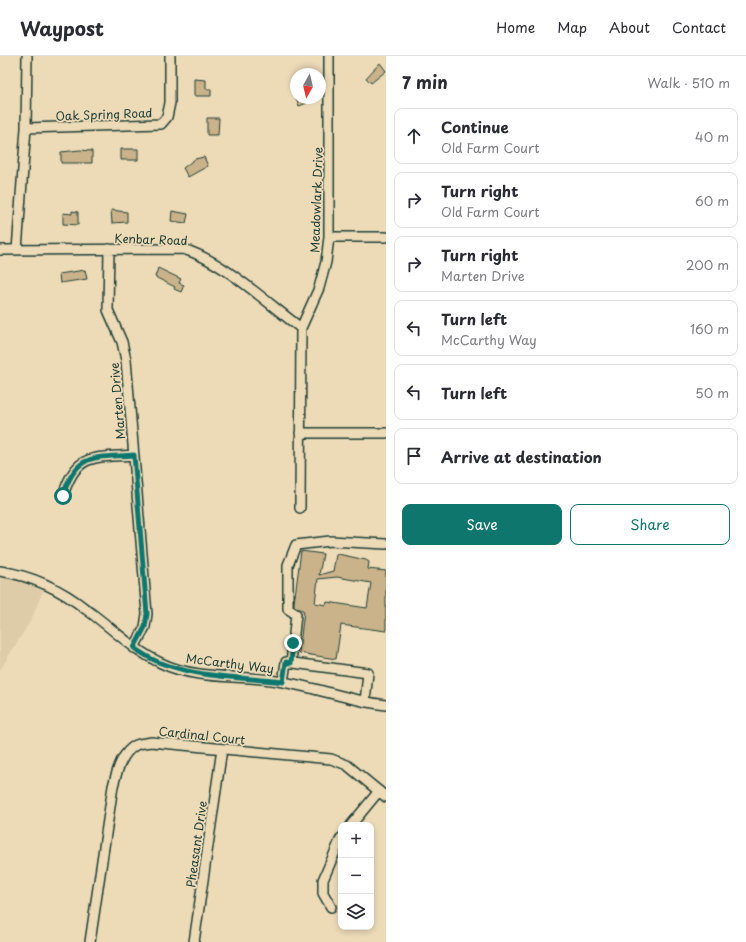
<!DOCTYPE html>
<html lang="en">
<head>
<meta charset="utf-8">
<style>
	body { margin:0; font-family:"Playpen Sans",sans-serif; background:#f2f2f3; color:#2b2b33 }
	.controls { position:absolute; right:12px; bottom:12px; display:grid; overflow:hidden; border-radius:8px; box-shadow:0 2px 6px #0003 }
	.controls button { width:36px; height:36px; display:grid; place-items:center; padding:0; border:0; border-bottom:1px solid #e1e1e2; background:#fff; color:#2b2b33; font:20px sans-serif }
	.compass { position:absolute; left:290px; top:12px; width:36px; height:36px; border-radius:50%; background:#fff; box-shadow:0 2px 6px #0003; rotate:188deg }
	.stop { position:absolute; width:12px; height:12px; margin:-9px; border:3px solid #0f766e; border-radius:50%; background:#fff }
	.stop.end { background:#0f766e; border-color:#fff; box-shadow:0 1px 4px #0008 }
	.list { margin:0; padding:0; list-style:none }
	h2 { display:flex; justify-content:space-between; align-items:center; height:52px; margin:0; padding:0 16px; font-size:17px }
	h2 small { font-size:13px; font-weight:400; color:#7c7c81 }
	.list li { display:grid; grid-template-columns:26px 1fr auto; gap:12px; align-items:center; box-sizing:border-box; height:56px; margin:0 8px 8px; padding:0 8px; border:1px solid #e1e1e2; border-radius:8px }
	.list b { display:block; font-size:15px; white-space:nowrap }
	.list p { margin:0; font-size:13px; white-space:nowrap; color:#7c7c81 }
	.list em { font-size:13px; font-style:normal; color:#7c7c81 }
	.actions { display:flex; gap:8px; padding:12px 16px }
	.actions a { flex:1; padding:9px 0; border:1px solid #0f766e; border-radius:8px; text-align:center; font-size:14px; color:#0f766e }
	.actions .main { background:#0f766e; color:#fff }
	.icon { flex:none; width:22px; height:22px; fill:none; stroke:currentColor; stroke-width:2; stroke-linecap:round; stroke-linejoin:round }
	.map { position:relative; flex:none; width:386px; height:886px; overflow:hidden }
	header { display:flex; align-items:center; gap:24px; box-sizing:border-box; height:56px; padding:0 20px; background:#fff; border-bottom:1px solid #e1e1e2 }
	header strong { font-size:19px }
	nav { display:flex; gap:22px; margin-inline-start:auto; font-size:14px }
	main { display:flex }
	aside { flex:1; background:#fff }
	.map>svg:first-child { display:block }
	.built { fill:#decca8 }
	.building { fill:#cab38b; stroke:#1f3d34; fill-rule:evenodd }
	.lines { fill:none; stroke-linecap:round; stroke-linejoin:round }
	.minor-casing { stroke:#1f3d34; stroke-width:12 }
	.minor { stroke:#eddbb8; stroke-width:9 }
	.route { stroke:#0f766e; stroke-width:5 }
	.labels { text-anchor:middle; dominant-baseline:central; stroke-width:3.5; stroke-linejoin:round; paint-order:stroke }
	.street-label { font-size:12px; fill:#1f3d34; stroke:#eddbb8 }
</style>
</head>
<body>
<header>
<strong>Waypost</strong>
<nav><a>Home</a><a>Map</a><a>About</a><a>Contact</a></nav>
</header>
<main>
<div class="map">
<svg width="386" height="886" viewBox="0 0 386 886">
	<rect width="100%" height="100%" fill="#eddbb8"/>
	<filter id="ink" filterUnits="userSpaceOnUse"><feTurbulence type="fractalNoise" baseFrequency=".025" numOctaves="2"/><feDisplacementMap in="SourceGraphic" scale="8" xChannelSelector="R" yChannelSelector="G"/><feConvolveMatrix kernelMatrix="1 2 1 2 8 2 1 2 1" color-interpolation-filters="sRGB"/></filter>
	<g filter="url(#ink)">
		<path class="built" d="M0 521 28 528 43 535 31 564 0 614Z"/>
		<path class="building" d="M380 7 386 15 371 27 366 22Z
			M194 23 206 24V33H211V40H194Z
			M296 42H306L307 47 299 50Z
			M207 62H219L218 79H207Z
			M121 93H138V104H121Z
			M80 94 92 95V107H61V96Z
			M204 101 208 110 188 121 183 112 195 103Z
			M111 154 127 156V166L112 167Z
			M72 155 78 156V169L63 168V157L72 158Z
			M172 155 188 158 186 167 171 165Z
			M158 212 181 223 179 227 184 229 181 236 174 233 175 231 155 221Z
			M85 214 87 223 60 227 59 218Z
			M301 495 323 498 319 519 333 515 336 499 338 498 366 504 369 506 368 513 386 515V575L341 569 336 603 299 597 304 555 294 550V547ZM337 521 371 527 367 552 327 546 326 549 315 547 318 523Z"/>
		<g class="lines">
			<g class="minor-casing">
				<path id="minor" d="M26 72 161 68 167 61 170 47V0
					M329 181H386
					M109 193 108 254 122 286 126 304 147 558 145 571 134 592
					M0 194 183 193C222 204 267 247 301 272
					M17 194 26 72 27 0
					M300 377H386
					M63 440C76 396 94 402 134 399
					M300 452 301 272 319 232 326 206 329 181V0
					M0 515C32 520 62 534 87 554 112 572 133 594 161 607 198 625 243 618 283 626 318 632 351 645 386 649
					M291 607 296 558 288 553V509L296 489 330 485 386 488
					M283 626 286 606 368 617 365 646
					M351 769 379 735
					M331 851 323 837V824L341 782
					M90 886 113 730C117 716 121 697 136 689 140 687 147 687 151 686L331 703 347 709 386 741
					M194 886 222 693"/>
			</g>
			<use href="#minor" class="minor"/>
		</g>
	</g>
	<g class="lines" filter="url(#ink)">
		<path class="route" d="M63 440C76 396 94 402 134 399L147 558 145 571 134 592C143 598 153 605 164 608 201 622 244 621 283 626L286 606 291 607 293 587"/>
	</g>
	<g class="labels">
		<g class="street-label">
			<text transform="translate(104 58) rotate(-2)">Oak Spring Road</text>
			<text transform="translate(316 144) rotate(-88)">Meadowlark Drive</text>
			<text transform="translate(151 183) rotate(2)">Kenbar Road</text>
			<text transform="translate(117 345) rotate(-95)">Marten Drive</text>
			<text transform="translate(230 607) rotate(7)">McCarthy Way</text>
			<text transform="translate(202 679) rotate(6)">Cardinal Court</text>
			<text transform="translate(196 788) rotate(-82)">Pheasant Drive</text>
		</g>
	</g>
</svg>
<div class="controls">
<button>+</button>
<button>−</button>
<button><svg class="icon" aria-label="layers" viewBox="0 0 24 24"><path d="M12 4l9 5-9 5-9-5zM3 14l9 5 9-5"/></svg></button>
</div>
<svg class="compass" viewBox="-18 -18 36 36"><path d="M0-13l5 13h-10z" fill="#e53935"/><path d="M0 13l5-13h-10z" fill="#7c7c81"/></svg>
<div class="stop" style="left:63px;top:440px"></div>
<div class="stop end" style="left:293px;top:587px"></div>
</div>
<aside>
<h2>7 min<small>Walk · 510 m</small></h2>
<ul class="list">
<li><svg class="icon" aria-label="ahead" viewBox="0 0 24 24"><path d="M12 20V5M6 11l6-6 6 6"/></svg><div><b>Continue</b><p>Old Farm Court</p></div><em>40 m</em></li>
<li><svg class="icon" aria-label="right" viewBox="0 0 24 24"><path d="M7 20v-9h11M14 6l5 5-5 5"/></svg><div><b>Turn right</b><p>Old Farm Court</p></div><em>60 m</em></li>
<li><svg class="icon" aria-label="right" viewBox="0 0 24 24"><path d="M7 20v-9h11M14 6l5 5-5 5"/></svg><div><b>Turn right</b><p>Marten Drive</p></div><em>200 m</em></li>
<li><svg class="icon" aria-label="left" viewBox="0 0 24 24"><path d="M17 20v-9H6M10 6l-5 5 5 5"/></svg><div><b>Turn left</b><p>McCarthy Way</p></div><em>160 m</em></li>
<li><svg class="icon" aria-label="left" viewBox="0 0 24 24"><path d="M17 20v-9H6M10 6l-5 5 5 5"/></svg><div><b>Turn left</b></div><em>50 m</em></li>
<li><svg class="icon" aria-label="arrive" viewBox="0 0 24 24"><path d="M6 21V4h12l-3 4 3 4H6"/></svg><div><b>Arrive at destination</b></div></li>
</ul>
<div class="actions"><a class="main">Save</a><a>Share</a></div>
</aside>
</main>
</body>
</html>
